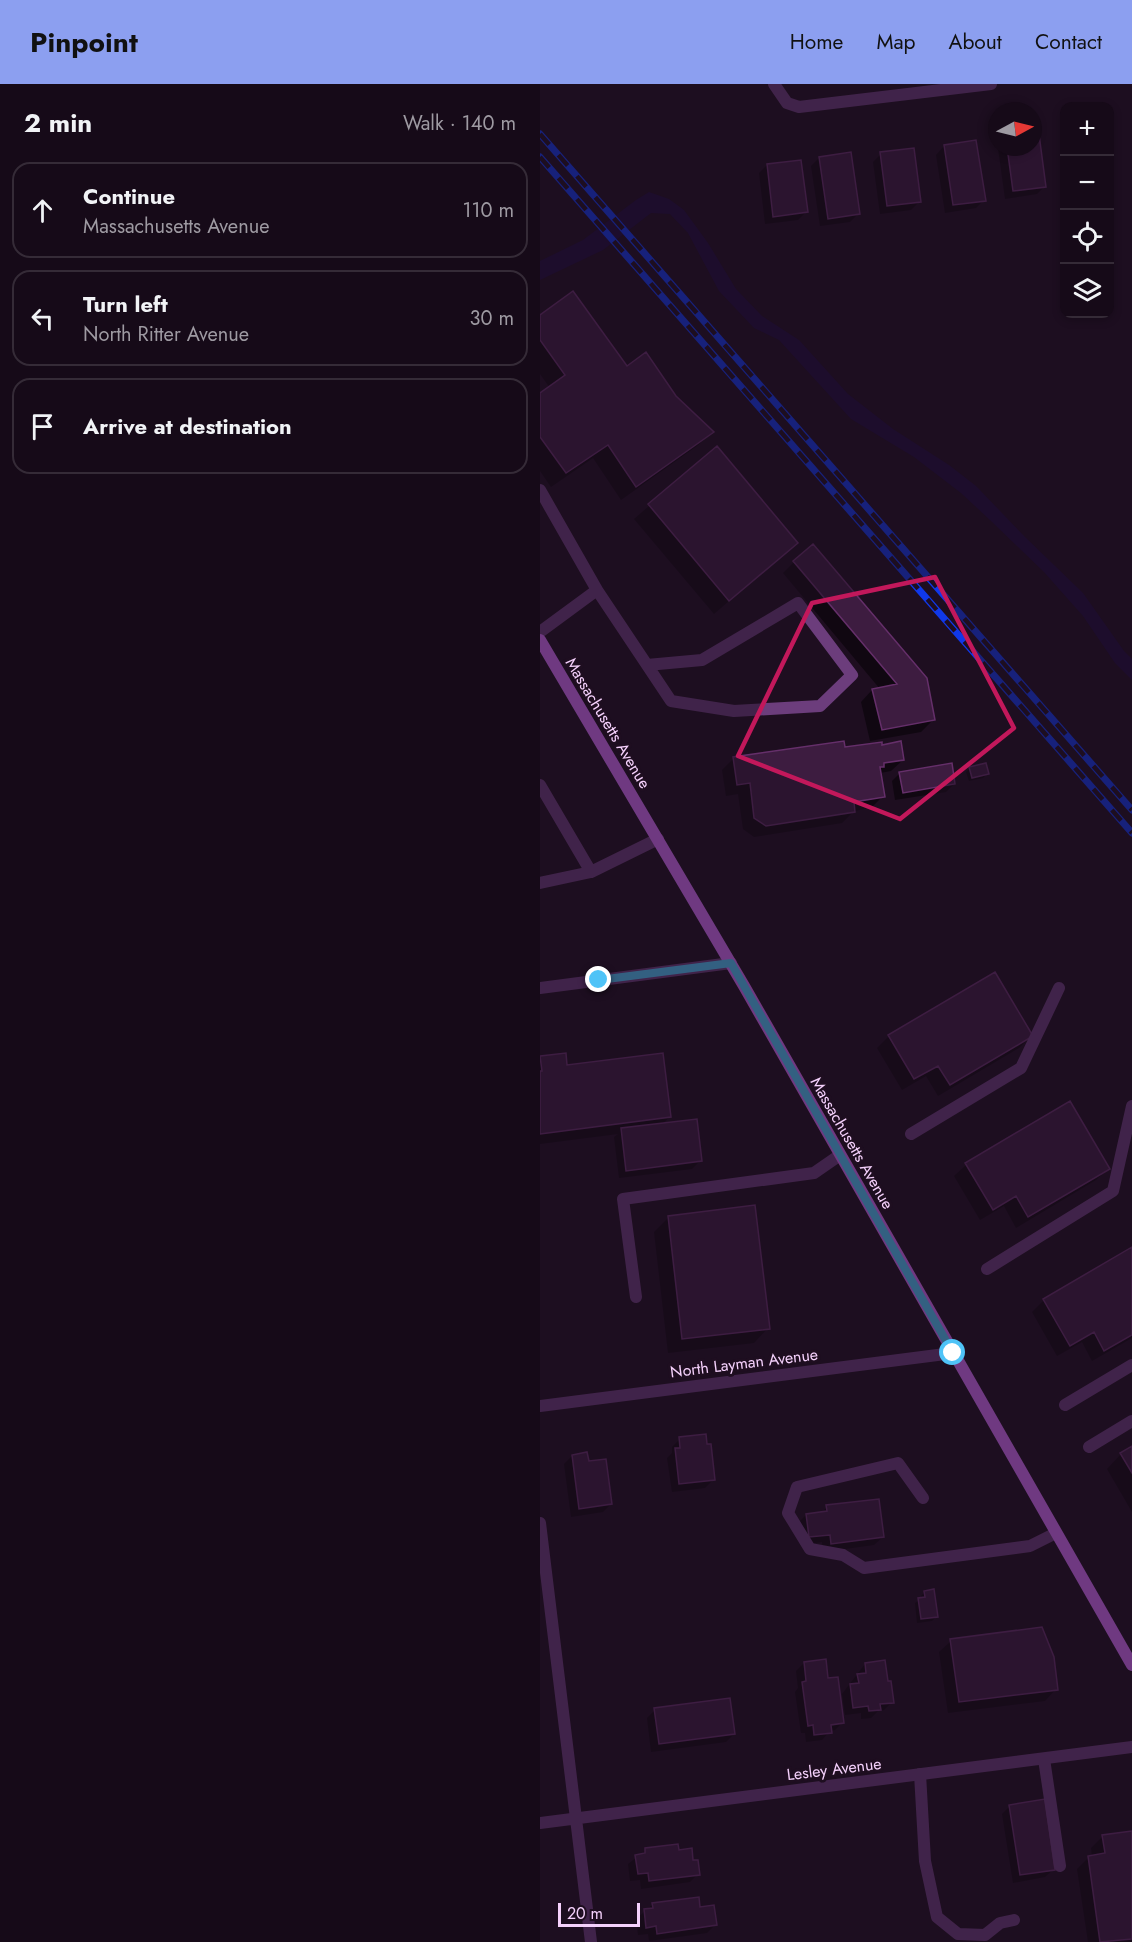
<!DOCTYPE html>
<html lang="en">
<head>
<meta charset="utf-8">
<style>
	body { margin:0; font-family:Jost,sans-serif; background:#231825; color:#f1f3f6 }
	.controls { position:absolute; right:18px; top:18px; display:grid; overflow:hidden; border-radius:12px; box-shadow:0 3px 9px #0003 }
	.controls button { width:54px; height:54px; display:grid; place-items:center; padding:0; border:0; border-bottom:2px solid #352b37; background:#160a18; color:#f1f3f6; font:30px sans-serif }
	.compass { position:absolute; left:448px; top:18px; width:54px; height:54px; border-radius:50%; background:#160a18; box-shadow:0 3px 9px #0003; rotate:83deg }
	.scale { position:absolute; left:18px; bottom:15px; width:82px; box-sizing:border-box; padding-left:6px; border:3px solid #f5d1fc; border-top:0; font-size:16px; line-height:21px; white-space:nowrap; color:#f5d1fc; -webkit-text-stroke:4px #1e0e20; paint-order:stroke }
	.stop { position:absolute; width:18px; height:18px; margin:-14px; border:4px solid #4fc3f7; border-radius:50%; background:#fff }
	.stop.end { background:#4fc3f7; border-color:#fff; box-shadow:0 2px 6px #0008 }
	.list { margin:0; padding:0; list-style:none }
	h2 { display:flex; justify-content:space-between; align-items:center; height:78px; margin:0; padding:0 24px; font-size:26px }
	h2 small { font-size:20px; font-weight:400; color:#9e9aa2 }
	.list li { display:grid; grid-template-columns:39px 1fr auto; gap:18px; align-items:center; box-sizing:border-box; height:96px; margin:0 12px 12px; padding:0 12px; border:2px solid #352b37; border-radius:18px }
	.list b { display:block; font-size:22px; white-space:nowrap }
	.list p { margin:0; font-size:20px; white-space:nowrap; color:#9e9aa2 }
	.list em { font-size:20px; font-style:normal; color:#9e9aa2 }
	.icon { flex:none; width:33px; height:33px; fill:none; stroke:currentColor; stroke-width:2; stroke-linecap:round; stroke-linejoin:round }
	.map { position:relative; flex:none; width:592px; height:1858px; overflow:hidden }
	header { display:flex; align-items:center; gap:36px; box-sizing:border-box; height:84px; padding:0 30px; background:#8c9ff0; color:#111 }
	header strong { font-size:28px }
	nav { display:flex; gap:33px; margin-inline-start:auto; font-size:21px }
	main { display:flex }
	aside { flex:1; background:#160a18 }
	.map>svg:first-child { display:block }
	.water { fill:#1d0d3b }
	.shadow { fill:#0007 }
	.building { fill:#3d1c40; stroke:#652f6a; stroke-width:1.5 }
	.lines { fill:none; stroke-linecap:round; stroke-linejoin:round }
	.service { stroke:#6c3d7c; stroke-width:12 }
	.minor { stroke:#6c3d7c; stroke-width:12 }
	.tertiary { stroke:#6c3d7c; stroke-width:12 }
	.secondary { stroke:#d26ef5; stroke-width:12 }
	.rail-casing { stroke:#1038e9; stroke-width:7 }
	.rail { stroke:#1e0e20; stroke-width:4.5; stroke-dasharray:14; stroke-linecap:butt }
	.route { stroke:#4fc3f7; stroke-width:8 }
	.marked { fill:none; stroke:#c2185b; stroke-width:4.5; stroke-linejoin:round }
	.labels { text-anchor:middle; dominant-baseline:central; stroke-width:6; stroke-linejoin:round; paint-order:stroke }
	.street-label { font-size:16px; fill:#f5d1fc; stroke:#1e0e20 }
</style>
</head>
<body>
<header>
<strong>Pinpoint</strong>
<nav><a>Home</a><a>Map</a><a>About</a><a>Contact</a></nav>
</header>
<main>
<aside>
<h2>2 min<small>Walk · 140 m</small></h2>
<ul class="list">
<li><svg class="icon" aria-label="ahead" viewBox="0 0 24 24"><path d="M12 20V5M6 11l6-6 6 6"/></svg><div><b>Continue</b><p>Massachusetts Avenue</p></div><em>110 m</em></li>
<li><svg class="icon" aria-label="left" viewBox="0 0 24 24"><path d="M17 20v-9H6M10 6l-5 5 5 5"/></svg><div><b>Turn left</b><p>North Ritter Avenue</p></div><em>30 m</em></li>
<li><svg class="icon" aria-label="arrive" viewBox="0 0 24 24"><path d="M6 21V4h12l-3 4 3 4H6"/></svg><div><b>Arrive at destination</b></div></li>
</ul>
</aside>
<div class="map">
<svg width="592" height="1858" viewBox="0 0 592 1858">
	<rect width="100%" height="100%" fill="#1e0e20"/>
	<path class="water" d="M109 108 129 115 144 126 168 159 196 205 222 232 259 256 308 310 353 345 409 381 436 402 485 453 543 509 584 567 592 575V596L575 579 543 532 504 488 450 436 421 409 374 373 311 335 239 256 214 244 179 207 148 149 130 130 111 129 63 166 0 196V177L43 156 96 116Z"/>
	<path class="shadow" d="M524 49V92L520 54Z
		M498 52 505 102 497 110 465 115 458 64 493 63V53Z
		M404 62 444 116 436 124 405 129 396 71Z
		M341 70 379 118 371 126 340 130 333 78Z
		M279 74 318 130 310 138 280 142 271 82Z
		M227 81 266 128 258 136 225 140 219 89Z
		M0 233 135 313 172 348 157 362 81 416 53 374 11 403 0 387V311L10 304 0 290Z
		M176 364 256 459 174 530 94 435Z
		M254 478 393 636 381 648 330 657 321 618 332 606 340 605 243 489Z
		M341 662 363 676 351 687 340 689 343 712 331 724 314 727 302 739 214 753 203 745 198 710 186 712 182 686 194 674Z
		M430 684 447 690 443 694 429 697 426 688Z
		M360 689 414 700 406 708 355 716 352 697Z
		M349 952H491L479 964 398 1012 386 992 362 1006 337 964Z
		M0 974 26 983 130 1033 122 1040 160 1077 152 1085 79 1094 74 1053 78 1050 0 1060Z
		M426 1081 568 1085 556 1096 476 1144 464 1122 440 1136 414 1092Z
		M128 1134 228 1244 214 1259 128 1269 114 1148Z
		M592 1165V1254L552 1277 542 1258 517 1272 492 1228 504 1216Z
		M140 1355 173 1396 165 1404 132 1408 127 1374 132 1369V1363Z
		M592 1364V1428L567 1385 581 1370Z
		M32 1372 48 1378 71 1420 63 1428 31 1433 24 1380Z
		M287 1423 343 1453 334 1461 283 1468 282 1458 261 1461 258 1439 266 1431 281 1429Z
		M385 1508 396 1533 392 1537 377 1539 375 1519 381 1515V1512Z
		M411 1557 516 1605 505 1617 408 1629 399 1568Z
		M264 1579 287 1596 303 1638 295 1646 290 1647 282 1656 266 1658 265 1649H261L255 1608 258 1604 256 1587Z
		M325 1580 347 1599 352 1618 344 1626 338 1627 331 1634 321 1635V1629L305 1631 302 1610Z
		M115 1626 194 1650 186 1658 111 1668 107 1634Z
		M470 1722 514 1785 505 1793 473 1799 462 1730Z
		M592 1748V1858H548L537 1785 549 1773H552L551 1764 563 1752Z
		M106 1766 152 1778 158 1790 150 1798 101 1805 100 1796 90 1797 88 1780Z
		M113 1820 159 1824 175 1841 167 1849 109 1857 108 1850 98 1851 96 1835Z"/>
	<path class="building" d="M499 50 506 103 473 107 467 63H493V51Z
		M436 56 446 117 413 121 404 61Z
		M374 64 381 118 347 122 340 68Z
		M311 68 320 130 288 135 279 73Z
		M261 76 268 128 233 133 227 80Z
		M33 207 87 282 106 268 136 312 174 348 96 403 68 361 26 389 0 353V309L25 291 0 256V231Z
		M177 362 258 459 189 517 108 420Z
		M273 460 387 594 395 636 342 646 332 605 357 600 253 477Z
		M304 657 305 663 342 658V661L361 657 364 676 344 679V683H340L345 713 314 718 315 728 226 742 214 734 210 699 197 701 193 673Z
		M412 679 415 700 363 709 359 688Z
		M446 679 449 690 432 694 429 683Z
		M455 888 493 952 410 1001 398 982 374 995 348 951Z
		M26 969 27 981 123 969 131 1033 0 1050V987H2L0 972Z
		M530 1017 570 1085 488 1133 476 1112 453 1126 425 1079Z
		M157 1035 162 1077 86 1087 81 1044Z
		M215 1121 230 1245 142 1255 128 1132Z
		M592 1163V1251L564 1267 554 1248 530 1262 503 1215Z
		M166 1350 167 1360H171L175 1396 139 1400 135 1364H140L139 1353Z
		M592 1362V1389L580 1369Z
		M47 1368 49 1377 66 1375 72 1420 39 1425 32 1371Z
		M339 1415 344 1453 291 1460 290 1451 269 1453 266 1430 287 1427 286 1421Z
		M394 1505 398 1533 381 1535 378 1514 385 1513 384 1507Z
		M502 1543 514 1573 518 1606 419 1618 410 1555Z
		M286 1575 288 1594 298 1593 304 1639 291 1641 292 1649 274 1651 273 1641 268 1642 262 1598 266 1597 264 1578Z
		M345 1576 348 1597H351L354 1619 340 1620 341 1626 329 1627 328 1622 313 1624 310 1600 319 1599 317 1590 326 1589 325 1579Z
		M190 1614 195 1650 119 1660 114 1624Z
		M505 1715 515 1786 480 1791 469 1721Z
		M592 1747V1855L560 1858 548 1772 565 1769 562 1751Z
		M138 1760 139 1766 152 1764 153 1776H158L160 1791 109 1797 108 1789 98 1790 95 1771 105 1769V1764Z
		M159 1813 160 1823 174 1821 177 1841 117 1850 116 1842 106 1844 104 1825 113 1824 112 1819Z"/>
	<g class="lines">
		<path class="service" d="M0 406 57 506 0 548
			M57 506 131 617 194 627 280 622 312 591 258 519 162 576 107 581
			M0 701 51 788
			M0 799 51 788 118 755
			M371 1050 481 984 519 904
			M447 1185 573 1107 592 1022
			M96 1213 83 1115 274 1089 300 1071
			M525 1321 592 1281
			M549 1363 592 1337
			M383 1414 358 1379 257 1403 248 1429 270 1465 303 1471 324 1484 490 1462 516 1449
			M504 1675 520 1782
			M380 1690 385 1777 397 1833 418 1850 445 1851 460 1839 474 1836"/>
		<path class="minor" d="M234 0 247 19 259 23 451 0
			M0 1322 413 1269
			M0 1439 51 1858
			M0 1739 592 1663"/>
		<path class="tertiary" d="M0 904 191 879"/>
		<path class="secondary" d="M0 556 204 902 592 1581"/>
		<g class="rail-casing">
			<path id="rail" d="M0 50 592 726
				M0 73 592 749"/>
		</g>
		<use href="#rail" class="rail"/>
	</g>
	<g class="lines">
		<path class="route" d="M59 896 191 879 413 1269"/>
	</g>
	<path d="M0 0H592V1858H0ZM395 493 474 644 360 735 198 672 272 519Z" fill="#1e0e20" fill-opacity=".55" fill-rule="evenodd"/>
	<path class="marked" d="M395 493 474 644 360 735 198 672 272 519Z"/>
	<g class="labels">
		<g class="street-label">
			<text transform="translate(68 639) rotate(59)">Massachusetts Avenue</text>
			<text transform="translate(312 1059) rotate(60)">Massachusetts Avenue</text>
			<text transform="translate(204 1279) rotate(-7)">North Layman Avenue</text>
			<text transform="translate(294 1685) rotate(-7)">Lesley Avenue</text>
		</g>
	</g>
</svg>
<div class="controls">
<button>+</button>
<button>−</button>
<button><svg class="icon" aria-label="locate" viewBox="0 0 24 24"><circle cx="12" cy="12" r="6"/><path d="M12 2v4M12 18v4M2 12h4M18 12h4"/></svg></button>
<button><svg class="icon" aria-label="layers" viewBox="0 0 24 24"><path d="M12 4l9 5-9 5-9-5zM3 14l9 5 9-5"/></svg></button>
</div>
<svg class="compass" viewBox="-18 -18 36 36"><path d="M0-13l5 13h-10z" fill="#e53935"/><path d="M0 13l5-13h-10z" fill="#9e9aa2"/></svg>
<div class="scale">20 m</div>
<div class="stop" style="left:413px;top:1269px"></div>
<div class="stop end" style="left:59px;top:896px"></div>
</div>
</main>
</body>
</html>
